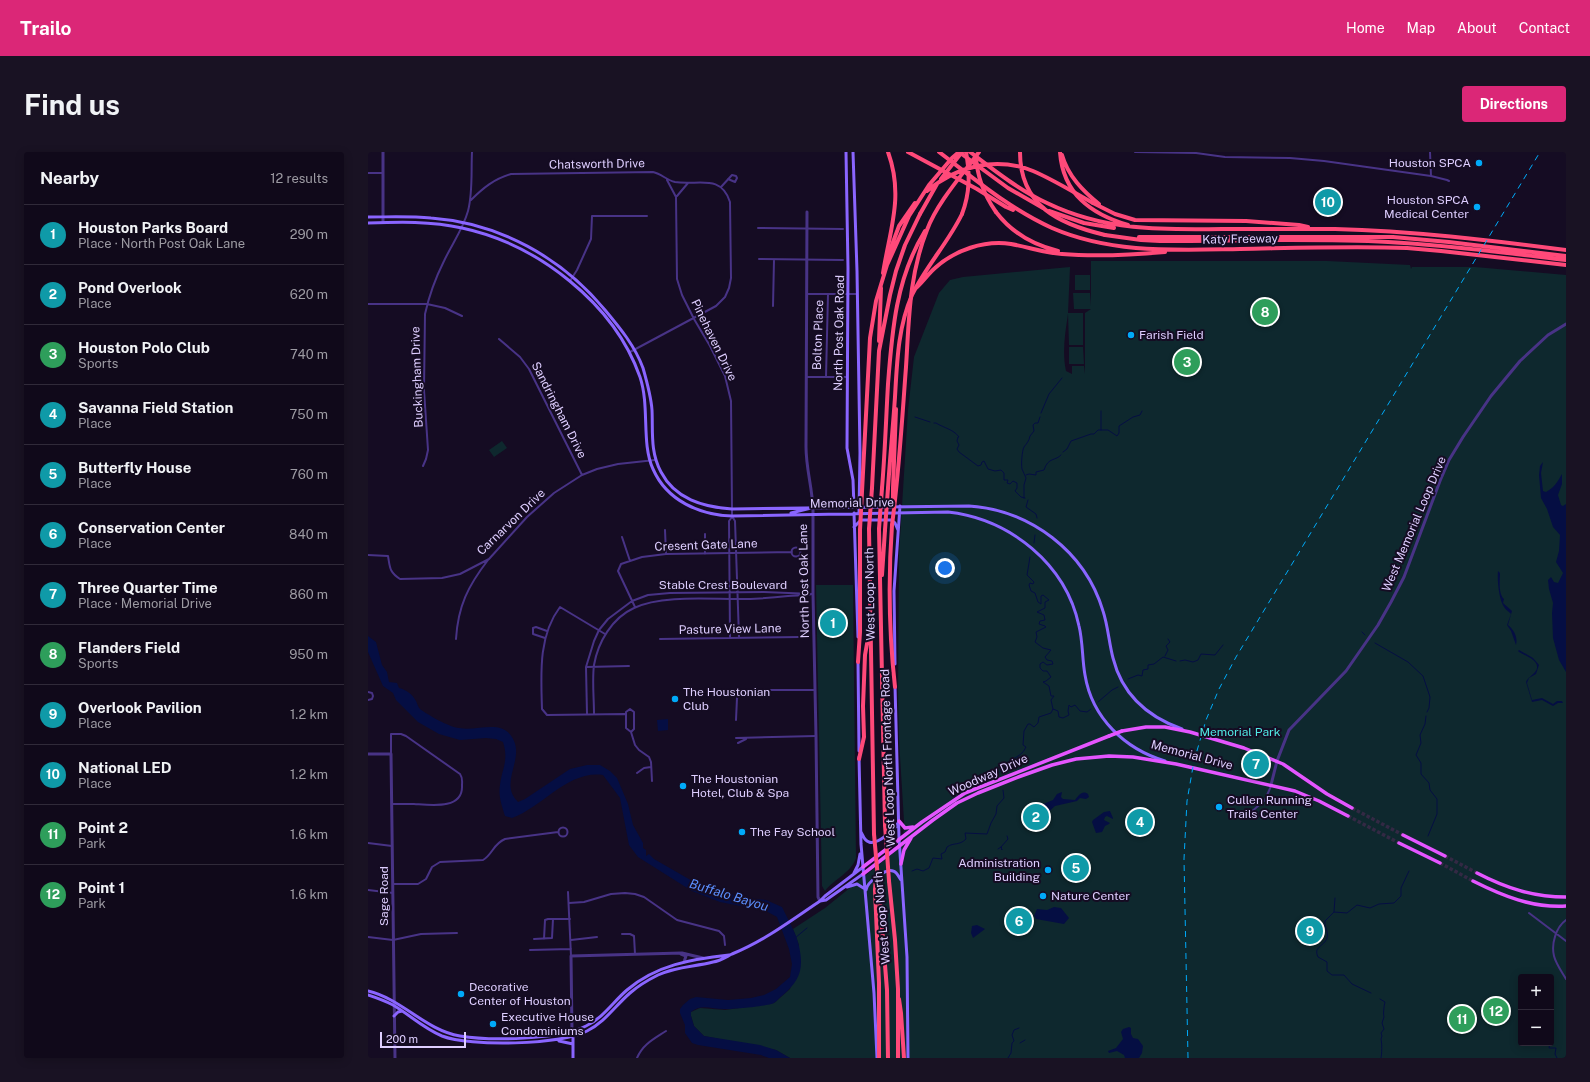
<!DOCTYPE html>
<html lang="en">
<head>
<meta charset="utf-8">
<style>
	body { margin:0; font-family:"Public Sans",sans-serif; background:#191223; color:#f1f3f6 }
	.controls { position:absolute; right:12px; bottom:12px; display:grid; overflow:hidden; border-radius:4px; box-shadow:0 2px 10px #0003 }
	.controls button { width:36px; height:36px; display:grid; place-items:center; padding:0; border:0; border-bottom:1px solid #302a39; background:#10091a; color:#f1f3f6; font:20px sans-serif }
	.scale { position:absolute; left:12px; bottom:10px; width:86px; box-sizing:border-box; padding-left:4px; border:2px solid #deceff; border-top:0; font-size:11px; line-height:14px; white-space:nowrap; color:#deceff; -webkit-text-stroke:3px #150c23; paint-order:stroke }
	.you { position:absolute; left:577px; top:416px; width:14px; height:14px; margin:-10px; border:3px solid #fff; border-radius:50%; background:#1a73e8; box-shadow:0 0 0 6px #1a73e833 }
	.badge { display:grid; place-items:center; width:26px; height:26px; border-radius:50%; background:#db2777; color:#fff; font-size:13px; font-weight:700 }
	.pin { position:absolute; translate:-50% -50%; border:2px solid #fff; box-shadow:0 1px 4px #0006 }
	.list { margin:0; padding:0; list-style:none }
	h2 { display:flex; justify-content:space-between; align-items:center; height:52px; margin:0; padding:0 16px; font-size:17px }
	h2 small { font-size:13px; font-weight:400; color:#9c9aa2 }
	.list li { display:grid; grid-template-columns:26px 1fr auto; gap:12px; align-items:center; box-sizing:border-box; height:60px; padding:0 16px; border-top:1px solid #302a39 }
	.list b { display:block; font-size:15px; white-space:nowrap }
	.list p { margin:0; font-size:13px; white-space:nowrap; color:#9c9aa2 }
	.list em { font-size:13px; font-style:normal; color:#9c9aa2 }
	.map { position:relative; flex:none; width:1198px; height:906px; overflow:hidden; border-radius:4px }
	header { display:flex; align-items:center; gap:24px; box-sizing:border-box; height:56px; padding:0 20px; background:#db2777; color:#fff }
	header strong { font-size:19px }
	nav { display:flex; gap:22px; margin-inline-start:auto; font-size:14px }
	.intro { display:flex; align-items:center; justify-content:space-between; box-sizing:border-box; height:96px; padding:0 24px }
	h1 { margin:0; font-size:28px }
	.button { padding:10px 18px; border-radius:4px; background:#db2777; color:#fff; font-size:14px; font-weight:700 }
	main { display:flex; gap:24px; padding:0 24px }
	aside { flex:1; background:#10091a; border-radius:4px; box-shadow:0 2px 10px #0003 }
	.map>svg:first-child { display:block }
	.green { fill:#0e282e; fill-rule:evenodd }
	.water { fill:#050e43 }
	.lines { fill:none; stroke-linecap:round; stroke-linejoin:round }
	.stream { stroke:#050e43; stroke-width:1 }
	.primary-tunnel { stroke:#332944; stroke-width:3.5; stroke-dasharray:3.5 2; stroke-linecap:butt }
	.minor { stroke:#483386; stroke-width:2 }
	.tertiary { stroke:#483386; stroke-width:3 }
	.secondary { stroke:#8a65ff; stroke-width:3 }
	.primary { stroke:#e455ff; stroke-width:3.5 }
	.motorway { stroke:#ff4979; stroke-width:4 }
	.rail { stroke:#00aaf9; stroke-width:1; stroke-dasharray:6 5; stroke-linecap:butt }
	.primary-bridge { stroke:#e455ff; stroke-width:3.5 }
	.motorway-bridge { stroke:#ff4979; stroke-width:4 }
	.poi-dot { fill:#00aaf9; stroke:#150c23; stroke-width:1.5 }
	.labels { text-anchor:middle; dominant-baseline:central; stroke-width:4; stroke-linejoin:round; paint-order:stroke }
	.poi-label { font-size:12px; fill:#deceff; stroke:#150c23; text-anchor:start }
	.street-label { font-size:12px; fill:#deceff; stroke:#150c23 }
	.park-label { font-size:12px; fill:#50e9e4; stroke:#150c23 }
	.water-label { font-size:13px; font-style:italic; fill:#5c90ff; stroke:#150c23 }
</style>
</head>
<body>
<header>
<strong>Trailo</strong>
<nav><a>Home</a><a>Map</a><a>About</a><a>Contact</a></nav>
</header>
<div class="intro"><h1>Find us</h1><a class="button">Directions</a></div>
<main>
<aside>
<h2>Nearby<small>12 results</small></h2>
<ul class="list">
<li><span class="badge" style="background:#0f9aa8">1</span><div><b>Houston Parks Board</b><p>Place · North Post Oak Lane</p></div><em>290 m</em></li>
<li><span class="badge" style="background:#0f9aa8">2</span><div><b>Pond Overlook</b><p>Place</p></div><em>620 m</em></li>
<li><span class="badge" style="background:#2e9e5b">3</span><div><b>Houston Polo Club</b><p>Sports</p></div><em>740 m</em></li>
<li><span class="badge" style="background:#0f9aa8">4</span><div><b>Savanna Field Station</b><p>Place</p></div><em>750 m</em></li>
<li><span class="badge" style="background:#0f9aa8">5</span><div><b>Butterfly House</b><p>Place</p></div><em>760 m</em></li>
<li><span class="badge" style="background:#0f9aa8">6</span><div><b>Conservation Center</b><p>Place</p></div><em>840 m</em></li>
<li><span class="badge" style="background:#0f9aa8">7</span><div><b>Three Quarter Time</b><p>Place · Memorial Drive</p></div><em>860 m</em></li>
<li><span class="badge" style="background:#2e9e5b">8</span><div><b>Flanders Field</b><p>Sports</p></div><em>950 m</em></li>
<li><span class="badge" style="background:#0f9aa8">9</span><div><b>Overlook Pavilion</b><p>Place</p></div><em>1.2 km</em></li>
<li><span class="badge" style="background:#0f9aa8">10</span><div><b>National LED</b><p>Place</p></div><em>1.2 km</em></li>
<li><span class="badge" style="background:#2e9e5b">11</span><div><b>Point 2</b><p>Park</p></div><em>1.6 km</em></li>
<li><span class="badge" style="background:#2e9e5b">12</span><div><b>Point 1</b><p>Park</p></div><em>1.6 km</em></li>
</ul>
</aside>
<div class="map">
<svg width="1198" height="906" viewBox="0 0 1198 906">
	<rect width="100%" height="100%" fill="#150c23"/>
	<path class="green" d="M723 109H959L1042 113 1043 117 1044 115H1107L1198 123V906H422L408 898 336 884 326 874 323 864V860L332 856 357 858 406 851 422 837 431 793 425 777 457 756 535 693 536 669 531 588 530 539 531 402 540 258 546 205 571 141 582 128 595 125 702 115 700 161H715V193H701L700 162C697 182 694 200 698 219L704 222V214H716L717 222V161L723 157H706L705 141H722L723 154ZM1153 825H1183V891H1153Z
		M707 123H722V138H707Z
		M701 195H715L716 212H701Z
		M134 289 139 296 126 305 121 298Z
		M448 433H485L488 706C483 721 466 727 457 739L454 734Z"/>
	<path class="water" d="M1175 310 1173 321 1175 339 1178 340C1186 336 1190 329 1194 322V332L1190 343 1193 353 1195 354 1198 352V520L1191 508 1185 486 1184 461 1185 451 1181 437 1180 428 1183 425 1186 430 1190 431 1195 421 1188 410 1191 399 1192 383 1185 375 1179 357 1173 346 1171 323 1172 314Z
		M1130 419 1132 421C1132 429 1130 441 1136 447L1135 451 1144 459 1140 473C1146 478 1150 485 1148 493L1143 479 1139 473 1143 462C1140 459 1138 458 1136 455 1131 448 1129 428 1130 419Z
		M0 484 8 490 14 513 19 520 21 530 29 531 31 536C39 538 44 542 48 549 49 551 50 555 52 557 60 563 81 575 91 576 110 580 136 565 146 589 155 609 131 632 150 650L157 647 202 617 219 613H232L242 619 249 626 260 652 265 673 275 691V696L278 698V704L281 702 286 707 326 730 342 737 379 746 398 748 414 755C420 768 428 780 431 794 436 817 432 828 415 843 412 845 409 849 406 851 401 854 366 857 358 857 346 858 333 851 323 860V864L326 874 336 884 392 893 408 898 422 906H401L393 903 330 893 324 891 317 881V873L312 861V857L315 853 322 847 328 845 360 848 383 846 396 843 408 837 422 825 424 812 421 797 409 765 398 759 352 750 324 739 270 705 261 693 252 646 235 623C200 618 175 655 144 666L137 664C134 654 130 644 132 633 134 616 141 609 135 590L128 587 118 586 92 588 71 582 50 570 28 548 25 541 15 534 0 500Z
		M1151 498 1165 506 1171 513 1168 522 1161 526 1159 531 1164 548 1174 546 1185 552 1189 549H1194L1195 551H1190L1185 554 1174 548 1164 550 1158 530C1160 525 1164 524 1167 520 1175 510 1158 504 1151 500L1150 499Z
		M300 567V578L290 579 289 568Z
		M694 640 693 645 695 647 707 648C711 643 714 638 720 642L721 645 718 647 712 646 709 649 687 654 674 666 670 667V663H667L668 655 685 648 689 642Z
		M742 659 745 666V667L739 664 737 665 736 668 742 671 741 672 737 674 734 680 728 681 724 670 725 668 736 660Z
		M686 755 693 756 701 766 696 772 668 767 666 764 669 757 679 758Z
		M609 773 617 777 605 786 603 781 604 774Z
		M761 875 763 876V882L765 886 770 887 775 894 774 901 771 906H757L756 903 749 899 741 901 740 899 748 896 755 887 753 880 755 877Z"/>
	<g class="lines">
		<path class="stream" d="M733 259V278
			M673 261 681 242 694 226
			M547 265 562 270
			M566 271H568C576 276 585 277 591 285H590L589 289 591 293 589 297 591 300 610 314 613 313 614 310 616 309 620 317 627 319 633 318 636 321V328H640L639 331 642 332 645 329 649 331V336L647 339 653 345 657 346
			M695 300 699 297 703 289 723 282H726L730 278H740L749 284 751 281V274L765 265 772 263 774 259
			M658 323 661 322 668 323V320L676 318C680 305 688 309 693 303
			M656 346V333L658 326C657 323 655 320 654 317 653 312 654 299 656 295 659 291 661 289 662 284L666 279 665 273 667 271H670L672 265
			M660 348 658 355 668 362 669 366
			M666 391 667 383
			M662 405 659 423 666 430 665 432 662 431 661 433 663 439 667 441 670 450 673 452V444L675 443 681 448 677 450V456L669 460 676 463 677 468 672 469 671 472 677 474 678 475 668 480 669 485 667 490 675 496 683 498 677 505 679 508 684 509 685 512 679 513 675 510 672 512V516L675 519H679L683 525 678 529 675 530 681 534 683 544H686L683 548 685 557
			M994 480 997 483
			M1007 491 1040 510 1055 524 1062 545 1061 556 1059 560
			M797 504 800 498 798 494 802 490 800 487
			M812 509 817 508 825 510 830 508 833 502 847 503 855 493
			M760 527 770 523 774 524 775 518 780 517V513L786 512 795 505 808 509
			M730 550 744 538 750 535
			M1058 564 1057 572 1052 583 1053 591 1048 603 1053 611V622L1061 631 1062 638 1069 647V662L1060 684
			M632 620C636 606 653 608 658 595L655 593 656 579 660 572H662L666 575 670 571 671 565 683 561 685 557 690 559 691 565 695 566 701 563 700 559 701 553 703 555 707 553 712 559 719 560 723 557
			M630 697 633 695 634 698 633 695 640 687 639 684
			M544 719 549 717 555 719 561 716 565 706 574 707 573 702 577 700 579 695C586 690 591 694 598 687L597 681 619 682 623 671 628 662 629 654 636 646 635 638
			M966 760 967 746
			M427 786 439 776
			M1003 841 984 832 976 823H964L959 819V810L950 805C945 794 956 795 959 786 961 780 956 775 957 769L966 760 979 761 989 753 1002 756 1011 752 1026 751 1033 744V736L1041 719
			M1012 847 1017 850C1016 854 1015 862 1016 865L1014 871 1016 877 1013 881 1014 884 1013 887C1014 891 1014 902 1013 906
			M1183 882 1185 885 1183 889
			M652 891 657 888
			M1182 891 1181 896H1188L1187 902 1189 906
			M640 906 643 901 644 891 646 889 644 883 646 878 651 876"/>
		<path class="primary-tunnel" d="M984 656 1035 683
			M980 664 1031 691
			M1077 704 1109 721
			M1072 711 1105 729"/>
		<path class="minor" d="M767 0 828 1 857 5 922 6 956 9 1063 24 1079 28 1081 29
			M1062 0 1063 24
			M0 21H14
			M299 28 308 45 309 127 314 143 326 167 342 194 357 224 363 249 364 357V364L367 369 371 485
			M353 35 364 23 368 24 369 26 367 30 360 27
			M309 44 320 31
			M103 48C115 36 126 27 143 22L285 20C294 22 298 28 307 30 329 34 353 21 362 50L363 126 361 136 357 145 348 154 262 200
			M390 76 475 77
			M391 107 475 108
			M202 129 209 118 223 87 224 64H279
			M439 142H489
			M0 152H59L77 156 94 164
			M405 154 406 108
			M131 187 152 205 161 217 214 323
			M438 225H479
			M458 225 460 142
			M55 314 58 307 60 298 56 238 57 162C61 144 68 125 76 109 84 92 95 77 100 59 105 40 103 19 104 0
			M297 378 298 402
			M337 382V402
			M254 385 262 409
			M423.5 400a4.5 4.5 0 1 1 9 0a4.5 4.5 0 1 1-9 0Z
			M0 403 20 404C22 415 21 420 32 427L74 426 92 422 121 407 159 365 186 341 214 323 229 317 250 312 287 308
			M267 455 250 419 253 412 274 405 298 402 424 400
			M237 482 192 455C170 484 173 523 174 557L179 563 257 562
			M362 485 361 369 364 365
			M177 486 165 482V476L168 475 179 479
			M88 487C90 454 100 434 120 408
			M292 487 432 485
			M218 515 261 514
			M0 540 4 541 5 544 4 547 0 548
			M262 557 266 560V577L263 580 258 576V560Z
			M219 562 218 515 226 489 231 478 240 467 264 449 280 443 302 441 396 440 445 442
			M226 562C226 546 224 528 226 513 230 490 244 466 266 456 292 443 340 447 369 447 386 447 403 446 420 444 428 443 437 444 444 442
			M368 568 369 546 376 540 382 538H447
			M263 580 267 593 271 598 281 605 283 610 284 629
			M368 586 448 584
			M370 591 378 587
			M23 602V582H33L38 584 92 622C95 626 94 629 94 634 95 658 62 653 46 652 39 652 32 652 25 652
			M269 621 276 616 283 615
			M882 661 897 648 903 634
			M190.5 680a4.5 4.5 0 1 1 9 0a4.5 4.5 0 1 1-9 0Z
			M0 691 24 694
			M25 732H50L58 727 64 715 72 710 115 708C125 702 125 692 137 687L190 680
			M0 738 25 741
			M200 740 203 804
			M201 751 216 750 243 742 257 741 267 742 276 745 309 768 351 779 356 784 357 793
			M1161 761 1198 789
			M1198 768C1188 775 1183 792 1186 804 1188 812 1194 820 1198 827
			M254 782H262L266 784 267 802
			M0 785 25 788 53 782 89 781
			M166 787 184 786 185 767
			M176 787 177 768 180 767H202
			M203 788 229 785
			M162 798 203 797
			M269 906C275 892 286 887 298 879"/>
		<path class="tertiary" d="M439 60 438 295C438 316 444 335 445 356V442L448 584 450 745 452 749
			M15 70V0
			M0 602H23L27 906
			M903 633 909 609 921 578 978 519 1010 473 1023 450 1036 425 1072 329 1081 308 1095 285 1123 244 1152 209 1180 183 1198 172
			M313 802 318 804 316 810
			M204 880 203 804 314 801 335 806"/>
		<path class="secondary" d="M478 0 480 116 479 296 485 328 486 355
			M485 0 489 119 492 301 491 361
			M0 65C21 65 42 64 63 66 132 71 194 106 237 158 252 176 267 194 275 216 279 230 283 244 284 258 285 279 282 300 293 320 307 347 335 355 364 357L601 354C662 358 717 399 735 459 740 474 741 491 745 506 754 542 780 565 814 577
			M0 71C31 70 63 69 94 76 169 92 246 151 272 225 282 255 273 291 285 317 299 349 332 363 364 364L580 360C642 367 698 412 711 474 715 490 714 507 717 523 724 566 757 597 797 609
			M423 361 443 356
			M486 361 490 485
			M486 375 493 368H523L527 371 530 378
			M490 509 491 599
			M527 512 526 439 532 354
			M527 534 531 686 539 805 540 906
			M491 605 493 692 506 841 509 906
			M493 680C495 683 496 689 501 690 509 693 527 678 530 671
			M486 721 490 713 492 702
			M479 735 489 732 497 737
			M498 738C499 730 518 716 525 719 529 720 531 725 533 728
			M452 749 458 748 495 722
			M0 839C34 847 57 878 92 884 122 889 191 888 218 874 235 866 245 850 259 838 288 813 324 807 361 803
			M0 843C9 846 17 849 25 853 42 863 55 876 74 884 102 895 193 893 219 879 237 870 247 854 262 841 270 834 280 828 290 823 309 814 326 815 345 810 352 809 358 805 364 802 396 789 424 768 452 749L457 744 495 715
			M26 864 30 860 34 859
			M205 883V906
			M191 889 205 892"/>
		<path class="primary" d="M754 579 778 575H797L822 580 876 596 915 612 959 642 984 656
			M531 669 537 676 545 675
			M1035 683 1077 704
			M1031 691 1072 711
			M533 712 536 698 543 686
			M495 715 554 670 597 641 741 584
			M1109 721C1138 736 1165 745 1198 745
			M495 722 565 668 589 651 610 641 653 624 684 613 708 607 741 604 765 605 808 612 927 639 951 649 980 664
			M1105 729C1135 744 1164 756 1198 754"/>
		<path class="motorway" d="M540 0 609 37 638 55 645 58
			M571 0C608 28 642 57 684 76 744 102 808 98 872 97 927 96 983 94 1039 96L1073 99 1198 113
			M591 0 640 36 675 56
			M602 0C627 19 651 38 679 51 737 79 793 78 855 77 892 77 930 77 967 77 1044 79 1121 88 1198 98
			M692 0C695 42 723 62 760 73
			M694 3C700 24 715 39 731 52
			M725 51 747 62 767 68 878 69 931 73 940 75
			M681 59 716 71 746 76
			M628 60C644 81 665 93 690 99
			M737 83 773 88 792 89C868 89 944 86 1020 90 1079 93 1139 101 1198 108
			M771 85H1025L1081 90 1198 104
			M515 121C522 77 536 44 520 0
			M548 136C555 130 560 122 567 116 587 98 616 88 643 92 660 95 677 101 694 102 729 105 763 103 797 100
			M511 189 513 136
			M504 336 511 199 522 143 528 119 537 93 552 62
			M514 336C517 301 518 267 520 232 524 179 528 126 557 79
			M520 336C522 306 525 275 527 245 529 210 530 175 544 143 558 114 580 91 594 62
			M525 336 528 257
			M524 373C520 428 521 481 527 535
			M501 377 506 682
			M511 377 517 673
			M514 423 517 378
			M490 510 492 480V378
			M491 607 496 585 495 554 497 503 500 486
			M521 729 527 788 530 837V906
			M507 738 511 831V906
			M511 738 519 838 520 906
			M531 847 533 861 536 906"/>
		<path class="rail" d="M820 906 816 707 819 649 826 609 838 568 851 537 868 505 1172 0"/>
		<path class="primary-bridge" d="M741 584 754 579"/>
		<path class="motorway-bridge" d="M652 0C652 54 691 72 737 83
			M608 4C609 25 616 43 628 60
			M573 27 594 0
			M559 39C589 14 628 4 665 19 686 28 705 40 725 51
			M552 62 569 32
			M594 62C602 41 602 22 598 0
			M518 109 531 74 547 51
			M525 351V336
			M524 373C531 321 534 268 538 215 541 168 541 123 559 78 569 51 594 23 611 0
			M501 377 504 336
			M511 377 514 336
			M492 378 502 186 508 149 519 113 541 64 561 33 584 6 591 0
			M517 378 520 336
			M517 673 521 729
			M506 682 511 738
			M507 738 508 726"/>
	</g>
	<g class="poi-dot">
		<circle cx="1111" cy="11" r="4"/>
		<circle cx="1109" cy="55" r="4"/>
		<circle cx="763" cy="183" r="4"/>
		<circle cx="307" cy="547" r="4"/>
		<circle cx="315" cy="634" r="4"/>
		<circle cx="851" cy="655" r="4"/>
		<circle cx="374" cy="680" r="4"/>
		<circle cx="680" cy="718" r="4"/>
		<circle cx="675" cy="744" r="4"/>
		<circle cx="93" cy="842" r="4"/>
		<circle cx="125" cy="872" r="4"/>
	</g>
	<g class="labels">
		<g class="poi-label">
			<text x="1103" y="11" text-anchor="end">Houston SPCA</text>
			<text x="1101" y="48" text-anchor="end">Houston SPCA<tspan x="1101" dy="14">Medical Center</tspan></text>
			<text x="771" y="183">Farish Field</text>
			<text x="315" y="540">The Houstonian<tspan x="315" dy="14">Club</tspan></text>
			<text x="323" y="627">The Houstonian<tspan x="323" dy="14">Hotel, Club &amp; Spa</tspan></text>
			<text x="859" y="648">Cullen Running<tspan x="859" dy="14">Trails Center</tspan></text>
			<text x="382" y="680">The Fay School</text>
			<text x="672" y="711" text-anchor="end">Administration<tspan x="672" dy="14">Building</tspan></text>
			<text x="683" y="744">Nature Center</text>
			<text x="101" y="835">Decorative<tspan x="101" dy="14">Center of Houston</tspan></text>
			<text x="133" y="865">Executive House<tspan x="133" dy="14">Condominiums</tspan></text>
		</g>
		<g class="street-label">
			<text transform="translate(229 12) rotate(-1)">Chatsworth Drive</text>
			<text transform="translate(872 87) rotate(-1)">Katy Freeway</text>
			<text transform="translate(471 181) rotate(-89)">North Post Oak Road</text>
			<text transform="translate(450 183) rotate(-88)">Bolton Place</text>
			<text transform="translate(346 188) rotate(64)">Pinehaven Drive</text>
			<text transform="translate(49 225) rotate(-92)">Buckingham Drive</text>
			<text transform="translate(191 258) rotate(63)">Sandringham Drive</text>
			<text transform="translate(484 351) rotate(-1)">Memorial Drive</text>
			<text transform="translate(143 370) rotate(-44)">Carnarvon Drive</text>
			<text transform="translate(1046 372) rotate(-67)">West Memorial Loop Drive</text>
			<text transform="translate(338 393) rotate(-2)">Cresent Gate Lane</text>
			<text transform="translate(436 429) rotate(-91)">North Post Oak Lane</text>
			<text x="355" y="433">Stable Crest Boulevard</text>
			<text transform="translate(502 442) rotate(-91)">West Loop North</text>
			<text transform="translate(362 477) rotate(-1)">Pasture View Lane</text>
			<text transform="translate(824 603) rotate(15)">Memorial Drive</text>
			<text transform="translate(520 606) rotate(-92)">West Loop North Frontage Road</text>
			<text transform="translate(620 623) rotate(-24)">Woodway Drive</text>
			<text transform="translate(16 744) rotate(-90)">Sage Road</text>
			<text transform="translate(514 766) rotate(-95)">West Loop North</text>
		</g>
		<g class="park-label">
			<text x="872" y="580">Memorial Park</text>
		</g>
		<g class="water-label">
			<text transform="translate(361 743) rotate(17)">Buffalo Bayou</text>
		</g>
	</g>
</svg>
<div class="controls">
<button>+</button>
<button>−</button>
</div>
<div class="scale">200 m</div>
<div class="you"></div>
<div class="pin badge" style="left:465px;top:471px;background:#0f9aa8">1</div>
<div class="pin badge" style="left:668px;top:665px;background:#0f9aa8">2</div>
<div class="pin badge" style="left:819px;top:210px;background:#2e9e5b">3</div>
<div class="pin badge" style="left:772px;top:670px;background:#0f9aa8">4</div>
<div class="pin badge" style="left:708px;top:716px;background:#0f9aa8">5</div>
<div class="pin badge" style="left:651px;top:769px;background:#0f9aa8">6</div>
<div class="pin badge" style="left:888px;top:612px;background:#0f9aa8">7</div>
<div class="pin badge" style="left:897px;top:160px;background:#2e9e5b">8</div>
<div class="pin badge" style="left:942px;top:779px;background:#0f9aa8">9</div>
<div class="pin badge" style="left:960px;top:50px;background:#0f9aa8">10</div>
<div class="pin badge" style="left:1094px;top:867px;background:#2e9e5b">11</div>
<div class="pin badge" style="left:1128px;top:859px;background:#2e9e5b">12</div>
</div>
</main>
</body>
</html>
